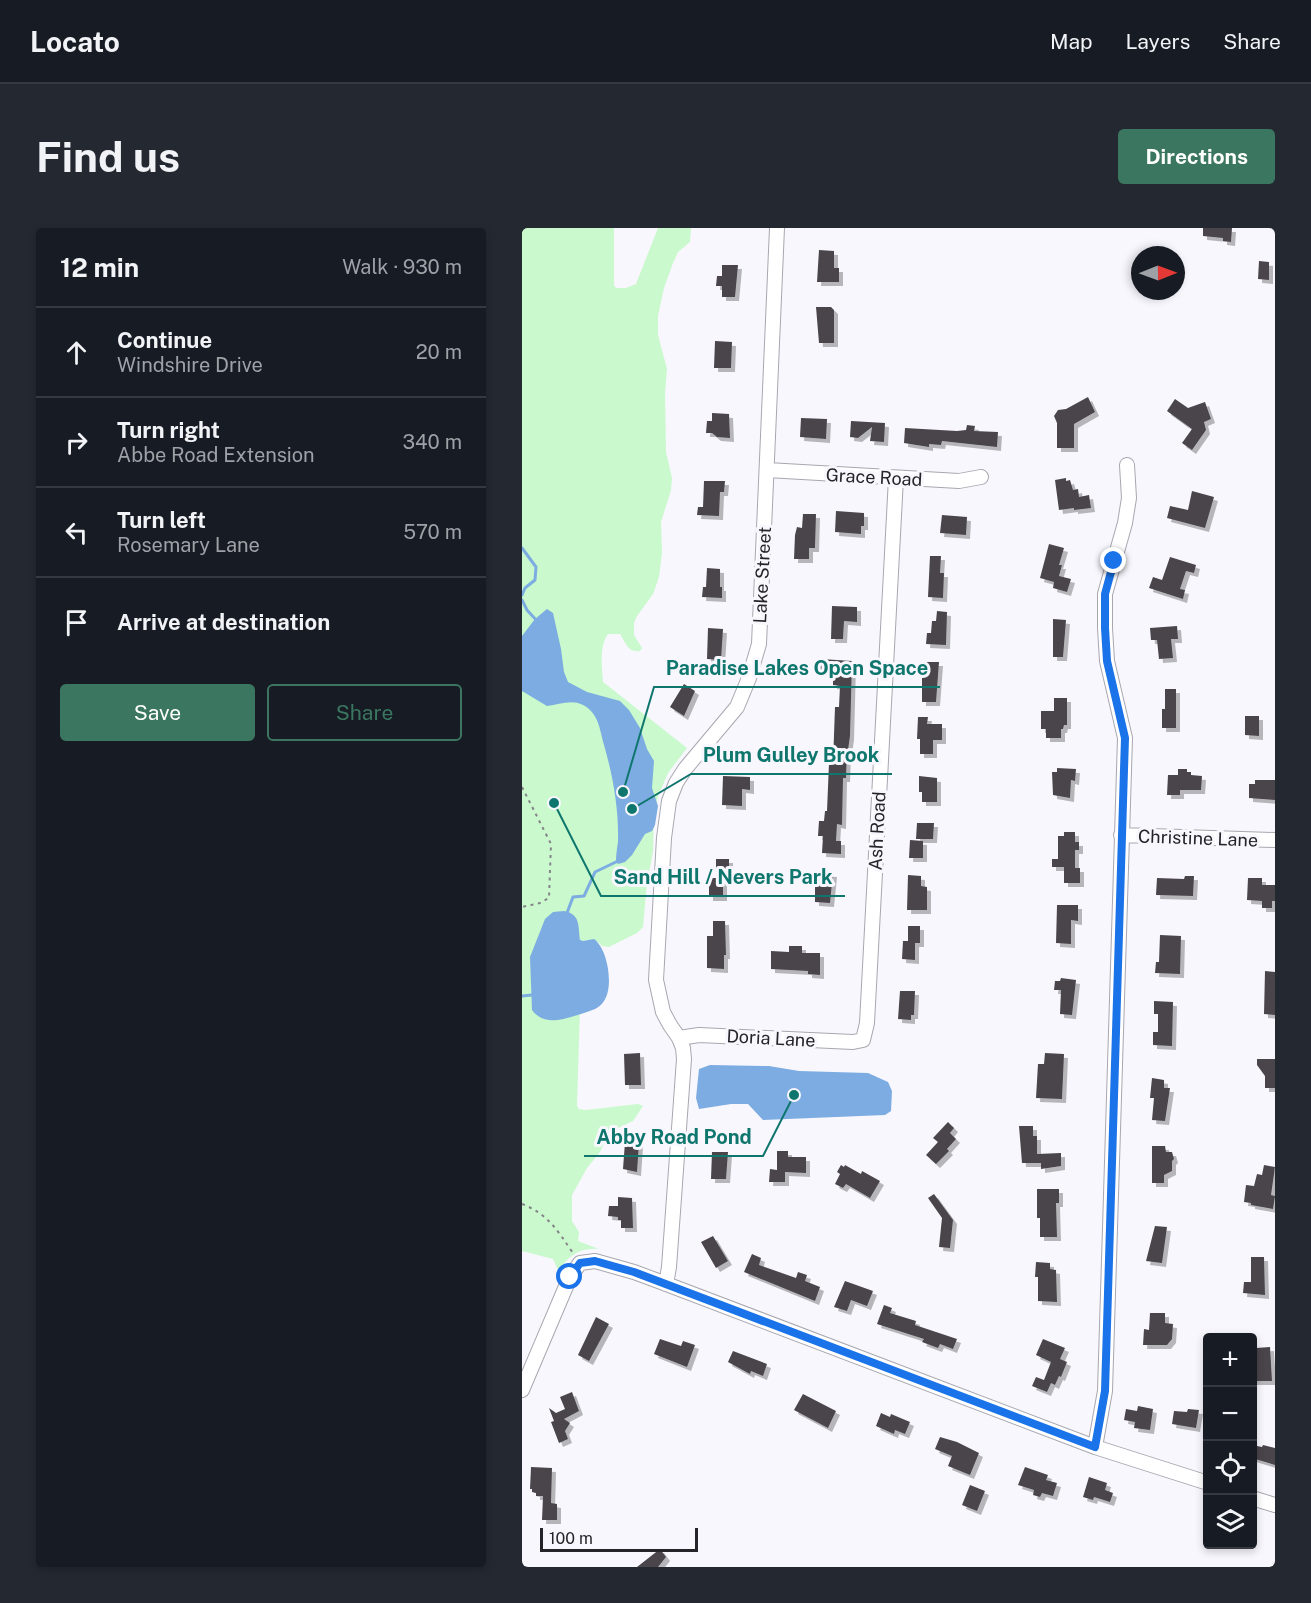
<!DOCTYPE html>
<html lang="en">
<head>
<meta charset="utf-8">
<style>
	body { margin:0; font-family:"Public Sans",sans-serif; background:#242831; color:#f1f3f6 }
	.controls { position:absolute; right:18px; bottom:18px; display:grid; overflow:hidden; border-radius:6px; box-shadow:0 3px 9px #0003 }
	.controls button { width:54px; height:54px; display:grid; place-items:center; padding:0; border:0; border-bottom:2px solid #363941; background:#171b24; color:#f1f3f6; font:30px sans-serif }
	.compass { position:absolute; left:609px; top:18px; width:54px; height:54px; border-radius:50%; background:#171b24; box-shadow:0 3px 9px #0003; rotate:89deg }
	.scale { position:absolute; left:18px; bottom:15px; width:158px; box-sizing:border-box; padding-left:6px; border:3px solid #252428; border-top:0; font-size:16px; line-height:21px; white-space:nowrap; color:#252428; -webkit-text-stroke:4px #f8f7fd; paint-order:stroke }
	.stop { position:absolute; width:18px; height:18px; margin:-14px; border:4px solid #1a73e8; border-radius:50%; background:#fff }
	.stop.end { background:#1a73e8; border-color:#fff; box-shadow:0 2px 6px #0008 }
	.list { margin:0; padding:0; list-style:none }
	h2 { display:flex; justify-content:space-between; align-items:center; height:78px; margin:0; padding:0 24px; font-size:26px }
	h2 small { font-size:20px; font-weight:400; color:#9ea1a6 }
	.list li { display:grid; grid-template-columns:39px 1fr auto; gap:18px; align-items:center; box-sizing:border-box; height:90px; padding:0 24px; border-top:2px solid #363941 }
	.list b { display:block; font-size:22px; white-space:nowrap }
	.list p { margin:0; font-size:20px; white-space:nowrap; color:#9ea1a6 }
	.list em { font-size:20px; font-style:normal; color:#9ea1a6 }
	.actions { display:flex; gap:12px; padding:18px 24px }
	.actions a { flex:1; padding:14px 0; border:2px solid #3b7660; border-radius:6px; text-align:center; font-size:21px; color:#3b7660 }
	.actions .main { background:#3b7660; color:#fff }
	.icon { flex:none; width:33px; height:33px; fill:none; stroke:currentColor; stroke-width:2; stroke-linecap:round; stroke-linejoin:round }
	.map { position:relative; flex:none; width:753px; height:1339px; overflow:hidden; border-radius:6px }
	header { display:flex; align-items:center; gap:36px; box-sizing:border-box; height:84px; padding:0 30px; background:#171b24; border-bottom:2px solid #363941 }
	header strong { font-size:28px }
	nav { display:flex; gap:33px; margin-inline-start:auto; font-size:21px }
	.intro { display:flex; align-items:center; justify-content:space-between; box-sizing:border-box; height:144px; padding:0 36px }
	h1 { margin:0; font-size:42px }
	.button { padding:15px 27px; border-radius:6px; background:#3b7660; color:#fff; font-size:21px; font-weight:700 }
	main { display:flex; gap:36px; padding:0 36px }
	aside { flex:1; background:#171b24; border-radius:6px; box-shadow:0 3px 9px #0003 }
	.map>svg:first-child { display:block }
	.green { fill:#c9f9cc }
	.water { fill:#7cace1 }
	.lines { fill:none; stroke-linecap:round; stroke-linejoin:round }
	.stream { stroke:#7cace1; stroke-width:3 }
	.building { fill:#4a454c; filter:url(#shadow) }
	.minor-casing { stroke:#a8a7b0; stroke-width:16 }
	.path { stroke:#858489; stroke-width:2; stroke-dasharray:3 4.5; stroke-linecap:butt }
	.minor { stroke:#fff; stroke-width:14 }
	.route { stroke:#1a73e8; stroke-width:8 }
	.labels { text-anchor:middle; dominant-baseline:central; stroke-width:6; stroke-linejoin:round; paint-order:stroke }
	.street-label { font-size:18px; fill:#252428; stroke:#f8f7fd }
	.leader { fill:none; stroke:#0f766e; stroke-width:2 }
	.callout-dot { fill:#0f766e; stroke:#f8f7fd; stroke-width:2 }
	.callout-label { font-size:20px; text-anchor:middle; font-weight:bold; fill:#0f766e; stroke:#f8f7fd; stroke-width:6; stroke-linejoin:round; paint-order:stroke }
</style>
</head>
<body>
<header>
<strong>Locato</strong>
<nav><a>Map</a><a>Layers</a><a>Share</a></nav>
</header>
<div class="intro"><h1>Find us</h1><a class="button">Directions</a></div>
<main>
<aside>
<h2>12 min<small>Walk · 930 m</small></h2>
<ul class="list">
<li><svg class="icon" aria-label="ahead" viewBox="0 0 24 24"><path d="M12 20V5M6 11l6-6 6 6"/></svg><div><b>Continue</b><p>Windshire Drive</p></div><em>20 m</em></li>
<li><svg class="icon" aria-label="right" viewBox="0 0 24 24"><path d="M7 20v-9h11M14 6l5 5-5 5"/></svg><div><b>Turn right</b><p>Abbe Road Extension</p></div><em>340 m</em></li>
<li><svg class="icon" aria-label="left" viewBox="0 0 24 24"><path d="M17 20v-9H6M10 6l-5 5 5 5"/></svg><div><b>Turn left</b><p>Rosemary Lane</p></div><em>570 m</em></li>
<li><svg class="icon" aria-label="arrive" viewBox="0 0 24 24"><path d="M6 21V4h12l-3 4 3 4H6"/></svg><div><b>Arrive at destination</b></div></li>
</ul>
<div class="actions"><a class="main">Save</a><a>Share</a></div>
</aside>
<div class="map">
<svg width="753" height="1339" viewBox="0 0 753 1339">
	<defs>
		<filter id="shadow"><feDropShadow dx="4" dy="4" stdDeviation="0" flood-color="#0004"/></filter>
	</defs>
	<rect width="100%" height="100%" fill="#f8f7fd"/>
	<path class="green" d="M0 0H92V57L94 60H104L114 56 136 0H169L168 14 156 24 151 35 142 60 136 88V107L145 141 143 165 144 224 150 250 149 262 139 294 140 325 137 349 131 366 115 388 112 395V407L120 420 118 423C106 425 104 415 98 406H86C77 418 80 439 81 454L165 520 146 545 136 568 132 588 131 624 125 655 121 699 115 705 87 719 80 718 76 714 69 712 60 713 55 878 57 881 64 882 116 876 121 878 111 893 94 901 85 909 78 924 65 940 50 967V993L57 1004 56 1013 77 1021C59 1019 44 1028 37 1044L31 1031 0 1023Z"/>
	<path class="water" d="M25 381 31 385 39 421 42 444 46 454 65 464 98 473 107 482 118 500 125 521 132 533 130 560 136 578 133 597 130 603 123 606 110 627 103 634 96 636 94 633C94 627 95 620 96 614 97 582 91 548 82 517 78 503 77 485 61 477 49 471 37 477 25 478L0 463V408L13 391Z
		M42 683C59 686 56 699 58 712L61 713 72 711C86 721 92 759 82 773 77 781 70 782 62 785 45 790 23 800 10 782L8 729 23 691 31 684Z
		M188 837 247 838 277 843 346 845 366 854 370 863 369 883 363 887 241 892 226 876H209L177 881 174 870 177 841Z"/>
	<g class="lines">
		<path class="stream" d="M0 320 14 339 13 352 3 360 0 367
			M0 372 5 382 16 394
			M45 685 51 669 62 668 73 644 96 633
			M0 768 10 767"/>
	</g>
	<path class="building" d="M681 0H710L709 14 701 13V10L681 8Z
		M297 22 312 23V40H317V54H295Z
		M737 33 747 34V52L736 51Z
		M200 37H216L213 69H200V58H194L195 48H200Z
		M294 79H309L312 82V115H297Z
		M193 113 210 114 209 140H192Z
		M566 169 573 184 552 196V220H535V195L532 188 536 182 544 181Z
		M653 171 666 180 683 174 689 191 682 194 684 202 670 222 660 215 670 201 645 183Z
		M190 185 207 186 208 210 195 209 190 205H184L185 193H190Z
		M279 190 305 191 304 211 278 209Z
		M329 193 363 195 362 214 348 213 350 199 336 210 328 209Z
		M445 197 453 198 452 203 476 204 475 219 420 213 419 217 407 216V219L382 215 383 200 435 203 444 202Z
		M544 250V253L548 252 551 262 556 261 557 269 567 267 569 280 552 282V280L537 282 533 252Z
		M182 253H203L202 264H198L197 288 175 287 176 279H181Z
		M670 263 692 269 683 300 645 290 648 278 666 282Z
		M314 283 342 285V298H339V306L313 304Z
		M281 286H294L293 320H287V331H272L273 307 275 299 280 300Z
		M420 287 445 289 444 307 418 305Z
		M527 316 542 320 537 337H540L537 348 549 351 545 364 531 360 532 354 518 350Z
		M408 328H419L418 345H422L421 370 406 369Z
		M648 329 674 337 672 345 664 343 658 361 663 362 661 371 627 360 631 349 640 352Z
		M185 340 198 341V359H200V370L180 369 181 359H184Z
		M310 378 335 379V394L322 393 321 411H309Z
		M415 383 425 384 424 417 404 416 405 405H409L410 393H414Z
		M531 391 544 392 541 429H531Z
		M655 398 656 411H649L651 430 637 431 635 412H629L628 400Z
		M186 400 201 401 199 432 185 431Z
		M299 431 330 433 328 508 326 522H325L324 550H321L320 597 315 596 314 613H319V626L300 625 301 608H296L297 593H302L303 583H305L307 535H311L313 479H317L318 458 311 457V443L298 442Z
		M400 434H417L414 474H400Z
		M162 456 173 463 162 488 148 479Z
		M643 461H654V500H640V481H643Z
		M532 470H545V497H542L541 501H539V510H524V501H519V483H532Z
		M723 488H737V508L723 507Z
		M396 489H406L405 496H420V512H411V526H398V511H395Z
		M535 540 554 541 553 553 549 552 548 570 531 567 530 544H535Z
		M656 541H665V544H669V547L680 548 679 562H658V567H645L646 547H656Z
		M201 548 228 549V562L220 561V578L200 577Z
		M397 548 415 550V574H400V564H397Z
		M733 552H753V572L727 570V556H733Z
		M395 595H412L411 611H394Z
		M542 604H553V614H557V622H553V640H558V655H542V639H530V631H536V608H542Z
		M388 612 401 613V630H387Z
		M194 631H207V653H201V669H187V650H194Z
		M293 644 311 645 308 675 293 674Z
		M386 647 399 648V658L405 659V682H385Z
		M663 648H672L671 668 634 667 635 650 662 651Z
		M726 650H740V657H753V673H750V680H740V673L725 672Z
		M535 677H556V693L549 692V716L534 715Z
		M191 693H203L204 727H202V741L185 740V708H191Z
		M386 698H398V715H393V732L380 731 381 713H386Z
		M638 707 659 708 658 746 633 745 634 734H637Z
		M267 718H280V725H298V747L286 746V743L249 741V723L267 724Z
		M743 743 753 744V787L742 786Z
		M539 750 554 752 550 787 538 786 539 762H532L533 753H538Z
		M378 763H393L392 787H389V792L376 791Z
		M632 773 651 774 650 818 631 817V804H636V786H632Z
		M118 825 119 857H103L102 826Z
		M523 825 542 826 540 871 514 870 516 836H522Z
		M735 831H753V860H743V848L735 837Z
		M630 850 642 852V860H648L643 893 630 892 632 870H628Z
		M426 894 432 900 428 905 434 911 425 921 427 923 414 936 404 927 416 914 411 910Z
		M497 898H511V908H515V926L539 925V938L519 941V935H500Z
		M103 914 117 915 115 944 101 941Z
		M630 918H643L644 924H650L652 931 650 933V943L642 947V955H630Z
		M255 923H266V929H284V945L263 944V954H247L248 941 255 942Z
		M190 924H206L204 951H189Z
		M319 937 322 939 323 937 339 946 340 943 358 953 348 970 324 956 321 960 313 956 318 946 315 944Z
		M742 937 753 939 749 967 753 968 751 981 729 977V975L722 974 724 957 732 958 735 946 740 947Z
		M515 961H537V975H534L535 1009H518V990H515Z
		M412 966 431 992 428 1020 417 1019 420 990 406 970Z
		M96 969 110 970 111 1000H99V992H96V989L86 988 87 978H96Z
		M633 998 645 999 640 1035 624 1033Z
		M191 1008 206 1033 194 1040 179 1014Z
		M230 1026 239 1030 237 1037 274 1050 276 1044 285 1047 283 1053 298 1059 293 1073 222 1044Z
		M729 1029H742L743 1067 721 1065 722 1054H729Z
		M514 1034 528 1035V1041L534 1042 535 1074 516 1073V1049H513Z
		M323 1053 351 1063 345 1078 329 1072 325 1083 312 1079Z
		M362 1077 370 1080 368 1085 394 1093 393 1097 435 1111 431 1121 418 1116 416 1120 400 1114 402 1111 355 1096Z
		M628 1085H643V1095L651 1096 650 1111 645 1117H621L622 1101 627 1102Z
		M74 1089 87 1096 67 1133 56 1127Z
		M138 1111 159 1118 161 1113 173 1117 165 1139 132 1126Z
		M521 1111 543 1120 538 1131 545 1134 539 1149 537 1148 533 1157 529 1155 525 1164 510 1158 514 1149 522 1152 529 1134 514 1127Z
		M748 1119 750 1153H730V1125H734V1120Z
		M211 1123 245 1136 241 1148 229 1143 228 1146 206 1134Z
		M50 1164 57 1183 42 1191 48 1195 43 1203 46 1211 37 1215 29 1194 32 1193 27 1180 34 1185 43 1181 38 1169Z
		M281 1166 314 1183 306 1200 272 1182Z
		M616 1178 631 1181 628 1202 612 1200 613 1194 602 1192 604 1181 615 1183Z
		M666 1181 677 1182 674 1200 650 1196 652 1183 665 1184Z
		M359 1185 368 1189 369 1186 388 1194 383 1206 373 1202 372 1206 354 1198Z
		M418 1209 435 1214 457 1225 448 1247 426 1238 430 1228 413 1221Z
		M730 1217 740 1219 741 1217 753 1220V1237L730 1230Z
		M9 1239 30 1240 29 1275 35 1276V1292H20L21 1268H14V1265L10 1264V1261H8Z
		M503 1239 526 1247 524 1252 535 1255 531 1268 520 1265 518 1269 511 1267 512 1262 496 1257Z
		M567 1249 585 1255 583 1262 591 1265 588 1274 572 1269 571 1272 561 1269Z
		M448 1257 463 1263 455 1283 440 1277Z
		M138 1321 144 1329 136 1339H115Z"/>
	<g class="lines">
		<g class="minor-casing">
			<path id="minor" d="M245 242 437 253 459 249
				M599 607 753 612
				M157 810 177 807 331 814 341 812 345 795 374 250
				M144 1056 147 1039 162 831 161 820 157 810 148 797 141 784 134 752 142 610 147 573 154 555 163 541 215 479 227 450 237 416 255 0
				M0 1162 48 1049 58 1035 73 1033 112 1044 139 1054 573 1219 686 1255
				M573 1219 583 1163 603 510 585 433 583 400V366L603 295 607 270 605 237
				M730 1270 753 1277"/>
		</g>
		<path class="path" d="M0 559 29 616 27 670 18 675 0 679
			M0 976C26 986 35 1002 51 1025"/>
		<use href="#minor" class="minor"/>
	</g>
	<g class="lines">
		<path class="route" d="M48 1049 58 1035 73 1033 112 1044 573 1219 583 1163 602 542 603 510 585 433 583 400V366L592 333"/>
	</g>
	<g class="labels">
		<g class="street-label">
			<text transform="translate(352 249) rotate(3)">Grace Road</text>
			<text transform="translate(240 347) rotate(-87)">Lake Street</text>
			<text transform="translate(355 603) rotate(-87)">Ash Road</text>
			<text transform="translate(676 610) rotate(2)">Christine Lane</text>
			<text transform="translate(249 810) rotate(3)">Doria Lane</text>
		</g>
	</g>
	<path class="leader" d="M101 564L132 459H418M110 581L169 546H370M32 575L79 668H323M272 867L241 928H62"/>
	<g class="callout-dot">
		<circle cx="101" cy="564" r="6"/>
		<circle cx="110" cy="581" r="6"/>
		<circle cx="32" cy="575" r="6"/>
		<circle cx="272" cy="867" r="6"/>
	</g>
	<g class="callout-label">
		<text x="275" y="447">Paradise Lakes Open Space</text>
		<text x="269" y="534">Plum Gulley Brook</text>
		<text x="201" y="656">Sand Hill / Nevers Park</text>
		<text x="152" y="916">Abby Road Pond</text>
	</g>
</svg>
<div class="controls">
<button>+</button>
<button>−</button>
<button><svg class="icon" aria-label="locate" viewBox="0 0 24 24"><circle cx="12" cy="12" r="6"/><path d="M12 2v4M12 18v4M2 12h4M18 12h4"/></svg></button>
<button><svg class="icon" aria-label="layers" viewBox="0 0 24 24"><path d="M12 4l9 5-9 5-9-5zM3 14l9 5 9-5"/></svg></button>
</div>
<svg class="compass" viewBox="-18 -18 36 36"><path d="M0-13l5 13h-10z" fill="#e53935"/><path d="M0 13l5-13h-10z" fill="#9ea1a6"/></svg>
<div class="scale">100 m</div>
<div class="stop" style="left:48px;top:1049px"></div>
<div class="stop end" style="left:592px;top:333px"></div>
</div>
</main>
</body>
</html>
